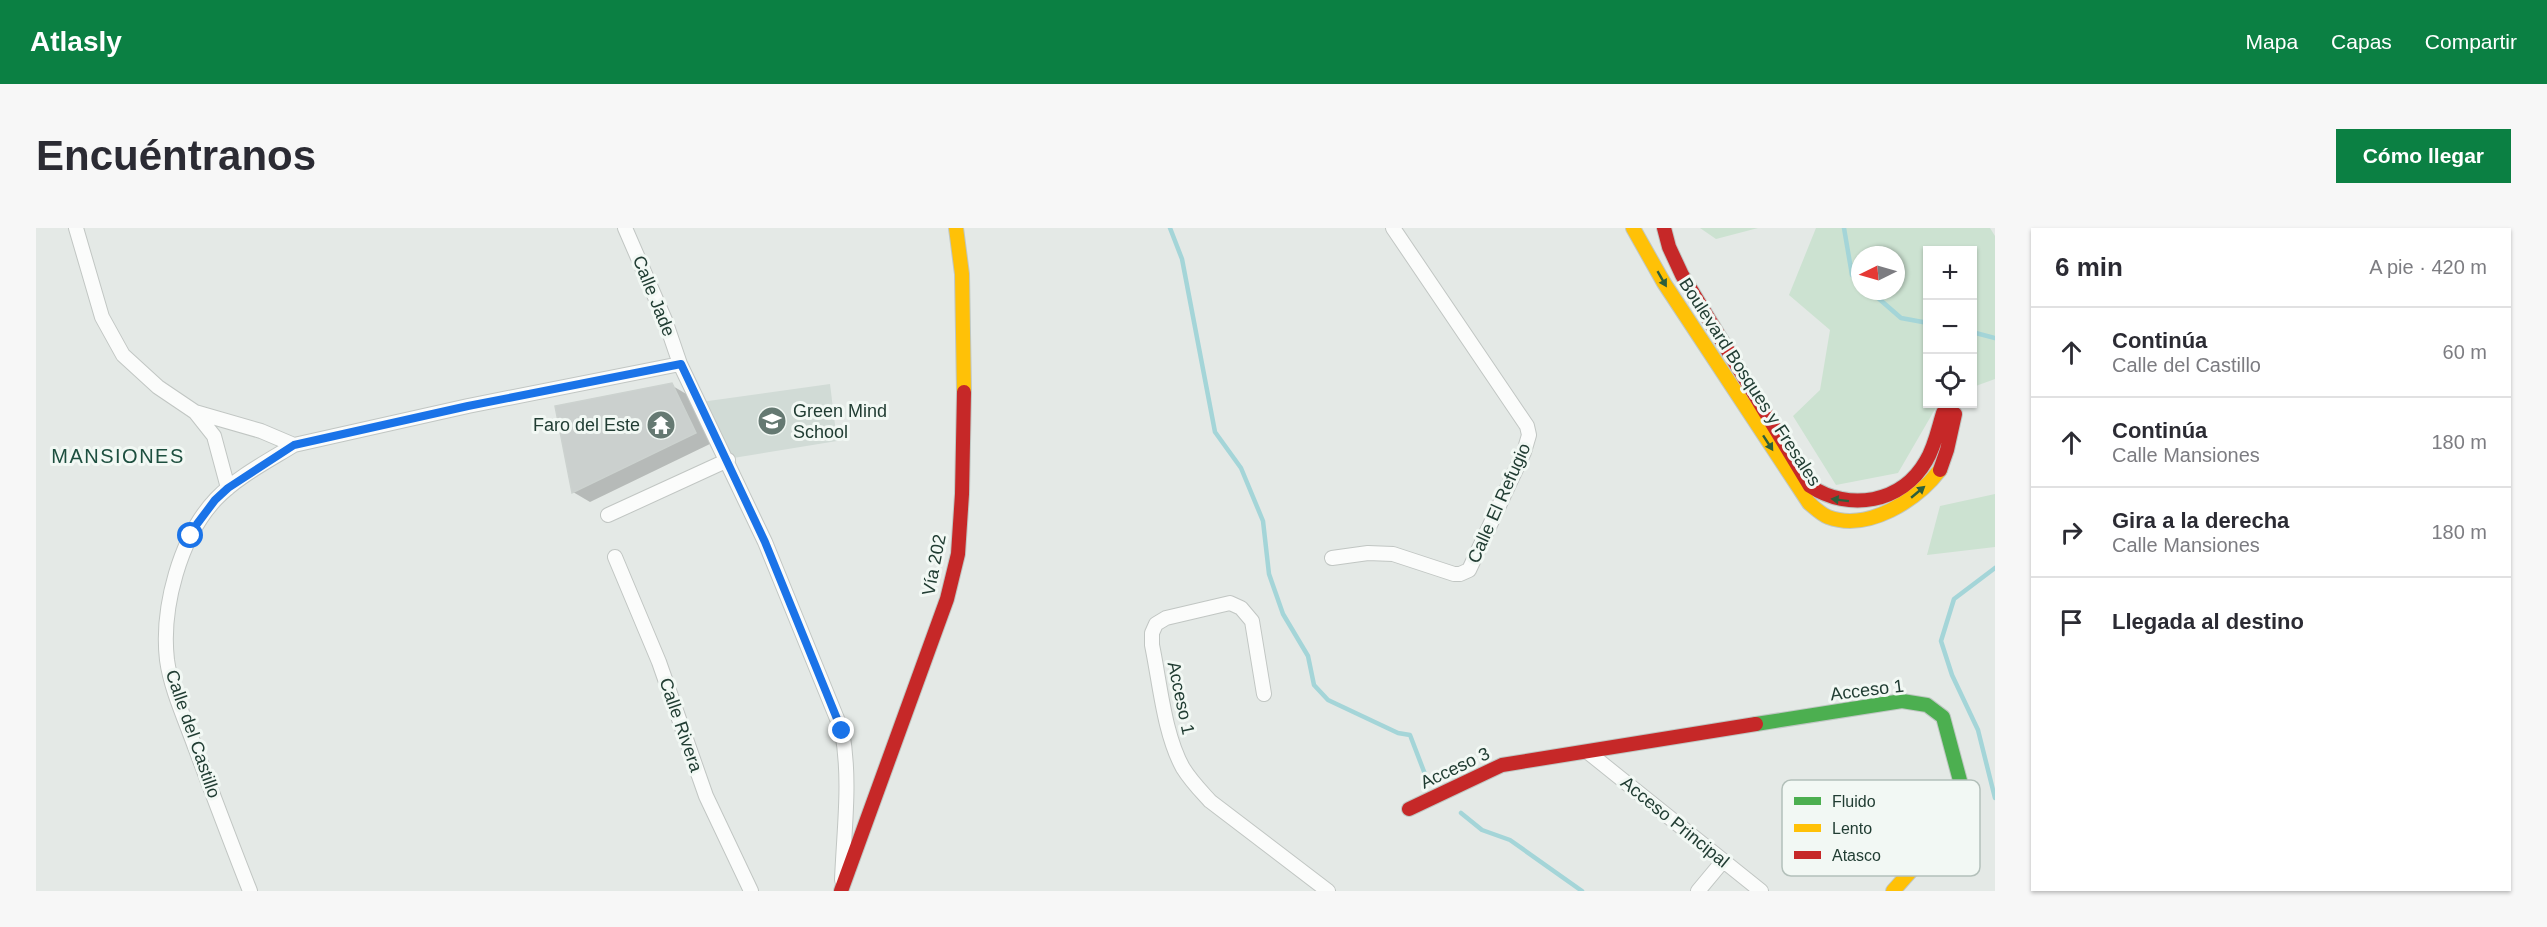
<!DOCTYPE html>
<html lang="es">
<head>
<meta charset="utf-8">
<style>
	body { margin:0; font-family:Helvetica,sans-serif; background:#f7f7f7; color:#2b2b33 }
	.controls { position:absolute; right:18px; top:18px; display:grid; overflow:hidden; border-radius:0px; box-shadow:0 2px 4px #0004 }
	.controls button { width:54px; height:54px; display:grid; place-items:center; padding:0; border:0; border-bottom:2px solid #e1e1e2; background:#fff; color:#2b2b33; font:30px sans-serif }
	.compass { position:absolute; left:1815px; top:18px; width:54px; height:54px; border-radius:50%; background:#fff; box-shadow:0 2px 4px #0004; rotate:265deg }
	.stop { position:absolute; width:18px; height:18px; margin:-14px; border:4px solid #1a73e8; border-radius:50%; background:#fff }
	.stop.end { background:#1a73e8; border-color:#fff; box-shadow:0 2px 6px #0008 }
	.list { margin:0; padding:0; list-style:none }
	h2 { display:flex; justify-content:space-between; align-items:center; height:78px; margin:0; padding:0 24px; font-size:26px }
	h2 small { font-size:20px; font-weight:400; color:#7c7c81 }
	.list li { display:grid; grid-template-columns:39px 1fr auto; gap:18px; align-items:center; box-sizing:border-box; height:90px; padding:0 24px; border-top:2px solid #e1e1e2 }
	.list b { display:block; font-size:22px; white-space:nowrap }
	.list p { margin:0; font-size:20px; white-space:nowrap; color:#7c7c81 }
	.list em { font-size:20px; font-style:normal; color:#7c7c81 }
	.icon { flex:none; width:33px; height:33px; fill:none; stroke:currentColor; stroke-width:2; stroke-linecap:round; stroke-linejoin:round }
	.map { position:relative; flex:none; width:1959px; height:663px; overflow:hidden; border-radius:0px }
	header { display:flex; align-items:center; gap:36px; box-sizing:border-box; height:84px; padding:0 30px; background:#0b8043; color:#fff }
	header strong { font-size:28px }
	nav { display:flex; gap:33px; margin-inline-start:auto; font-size:21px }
	.intro { display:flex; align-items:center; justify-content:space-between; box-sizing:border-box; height:144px; padding:0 36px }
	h1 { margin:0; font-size:42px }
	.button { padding:15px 27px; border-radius:0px; background:#0b8043; color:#fff; font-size:21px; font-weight:700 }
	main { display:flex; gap:36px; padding:0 36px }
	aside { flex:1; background:#fff; border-radius:0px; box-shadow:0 2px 4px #0004 }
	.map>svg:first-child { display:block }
	.built { fill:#d1dbd6 }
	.green { fill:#cce2d1; fill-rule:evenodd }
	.shadow { fill:#0003 }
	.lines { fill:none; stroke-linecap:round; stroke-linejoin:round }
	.stream { stroke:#a4d5d8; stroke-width:4.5 }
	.building { fill:#cbd0ce; stroke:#ccd2cf; stroke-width:1.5 }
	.street-casing { stroke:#c1c6c3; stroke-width:16 }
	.fast-casing { stroke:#bfc7c3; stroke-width:16 }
	.slow-casing { stroke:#bfc7c3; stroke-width:16 }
	.jam-casing { stroke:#bfc7c3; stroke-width:16 }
	.street { stroke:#fbfcfb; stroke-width:14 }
	.fast { stroke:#4caf50; stroke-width:14 }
	.slow { stroke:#ffc107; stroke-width:14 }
	.jam { stroke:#c62828; stroke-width:14 }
	.oneway { fill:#2e5f3c }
	.route { stroke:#1a73e8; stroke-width:8 }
	.labels { text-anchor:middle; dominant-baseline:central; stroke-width:6; stroke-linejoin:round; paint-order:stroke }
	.street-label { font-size:18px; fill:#213d33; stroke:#f2f8f4 }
	.poi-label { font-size:18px; fill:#213d33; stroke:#f2f8f4; text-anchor:start }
	.neighbourhood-label { font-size:20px; letter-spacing:1.5px; fill:#1d4f3f; stroke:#f2f8f4 }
	.key { fill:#f2f8f4; stroke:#b3c0ba; stroke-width:1.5 }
	.key-label { font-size:16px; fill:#213d33 }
</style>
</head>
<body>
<header>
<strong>Atlasly</strong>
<nav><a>Mapa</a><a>Capas</a><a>Compartir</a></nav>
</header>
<div class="intro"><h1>Encuéntranos</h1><a class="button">Cómo llegar</a></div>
<main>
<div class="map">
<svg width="1959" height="663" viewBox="0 0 1959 663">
	<rect width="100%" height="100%" fill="#e4e9e6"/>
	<path class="built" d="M794 156 801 213 691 231 665 174Z"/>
	<path class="green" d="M1664 0H1722L1680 11Z
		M1780 0H1954L1959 8V151L1937 159 1936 22H1892V176H1902L1862 245 1800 257 1757 188 1784 162 1794 102 1753 67ZM1824 27H1860V63H1824Z
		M1959 266V319L1891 327 1904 278Z"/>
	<path class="shadow" d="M635 157 652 167 676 215 554 274 537 264Z"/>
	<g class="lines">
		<path class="stream" d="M1134 0 1146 31 1179 204 1205 240 1227 293 1233 346 1247 386 1272 428 1278 457 1292 472 1362 505 1374 507 1392 554
			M1808 0 1816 47 1824 54
			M1834 63 1865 90 1892 95
			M1936 104 1959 110
			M1959 340 1918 371 1905 413 1916 447 1942 502 1959 570
			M1425 585 1446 602 1474 612 1546 663"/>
	</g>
	<path class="building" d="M636 155 660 205 536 265 519 178Z"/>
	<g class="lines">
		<g class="street-casing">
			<path id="street" d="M40 0 66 89 87 127 122 159 159 184 225 203 258 217 432 178 644 136
				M589 0 629 92 644 136 729 314 806 503C815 553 808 601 806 652
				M159 184 178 208 192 260
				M572 287 692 232
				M579 329 623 434 670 568 715 663
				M1296 330 1332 325 1357 326 1418 346H1424L1433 342 1488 224 1493 207 1491 198 1357 0
				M1228 466 1216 393 1205 380 1194 375 1130 390 1120 396 1116 405V417C1124 455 1128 506 1147 540 1155 553 1164 562 1174 573L1292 663
				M1553 525 1725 663
				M214 663C195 615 177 567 159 519 149 491 135 461 131 432 125 380 144 309 180 271 201 249 232 233 258 217
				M1662 663 1687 633"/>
		</g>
		<g class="fast-casing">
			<path id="fast" d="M1720 496 1866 473 1891 477 1907 489 1930 575"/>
		</g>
		<g class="slow-casing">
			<path id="slow" d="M920 0 926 46 928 164
				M1597 0 1628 55 1773 275C1779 280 1785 286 1792 289 1832 304 1881 272 1904 242
				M1857 663 1931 580 1930 575"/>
		</g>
		<g class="jam-casing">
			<path id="jam" d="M1628 0 1633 19 1646 47 1774 258C1813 284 1866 275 1890 233 1899 218 1902 201 1907 185L1919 186 1911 222 1904 242
				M1373 581 1466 537 1720 496
				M805 663 911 371 922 326 926 266 928 164"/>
		</g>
		<use href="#street" class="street"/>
		<use href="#fast" class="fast"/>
		<use href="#slow" class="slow"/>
		<use href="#jam" class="jam"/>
	</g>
	<defs><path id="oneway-solid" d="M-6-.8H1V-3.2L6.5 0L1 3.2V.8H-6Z" transform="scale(1.5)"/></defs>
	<g class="oneway">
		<use href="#oneway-solid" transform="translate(1626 51) rotate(60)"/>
		<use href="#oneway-solid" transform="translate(1732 215) rotate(57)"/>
		<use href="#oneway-solid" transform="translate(1882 264) rotate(-40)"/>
		<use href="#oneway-solid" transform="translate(1804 272) rotate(-173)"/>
	</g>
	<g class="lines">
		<path class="route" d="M155 308 161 296 179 272 192 260 258 217 432 178 645 136 729 314 806 503"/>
	</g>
	<defs>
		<g id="school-disc" transform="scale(1.5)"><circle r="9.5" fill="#657972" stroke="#f2f8f4"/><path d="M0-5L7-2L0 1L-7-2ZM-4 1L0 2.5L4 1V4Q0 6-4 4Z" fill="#fff"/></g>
		<g id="temple-disc" transform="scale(1.5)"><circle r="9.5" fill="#657972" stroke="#f2f8f4"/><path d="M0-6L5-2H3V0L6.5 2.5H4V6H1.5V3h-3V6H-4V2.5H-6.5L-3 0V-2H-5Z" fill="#fff"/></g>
	</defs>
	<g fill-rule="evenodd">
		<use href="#school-disc" x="736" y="193"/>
		<use href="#temple-disc" x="625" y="197"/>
	</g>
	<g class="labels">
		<g class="street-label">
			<text transform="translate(618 68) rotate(68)">Calle Jade</text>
			<text transform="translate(1714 154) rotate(57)">Boulevard Bosques y Fresales</text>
			<text transform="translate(1463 275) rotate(-66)">Calle El Refugio</text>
			<text transform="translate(898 337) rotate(-79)">Vía 202</text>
			<text transform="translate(1831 462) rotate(-7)">Acceso 1</text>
			<text transform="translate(1145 470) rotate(78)">Acceso 1</text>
			<text transform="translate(645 497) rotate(71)">Calle Rivera</text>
			<text transform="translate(157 506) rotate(71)">Calle del Castillo</text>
			<text transform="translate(1419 540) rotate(-25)">Acceso 3</text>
			<text transform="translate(1639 594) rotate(39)">Acceso Principal</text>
		</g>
		<g class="poi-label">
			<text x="757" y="183">Green Mind<tspan x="757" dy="21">School</tspan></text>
			<text x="604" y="197" text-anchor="end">Faro del Este</text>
		</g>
		<g class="neighbourhood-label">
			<text x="82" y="228">MANSIONES</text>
		</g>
	</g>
	<rect x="1746" y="552" width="198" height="96" rx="9" class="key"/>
	<rect x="1758" y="569" width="27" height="8" fill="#4caf50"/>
	<rect x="1758" y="596" width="27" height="8" fill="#ffc107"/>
	<rect x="1758" y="623" width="27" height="8" fill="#c62828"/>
	<g class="key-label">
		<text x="1796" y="579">Fluido</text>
		<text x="1796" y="606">Lento</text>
		<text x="1796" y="633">Atasco</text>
	</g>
</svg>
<div class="controls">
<button>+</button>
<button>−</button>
<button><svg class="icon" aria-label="locate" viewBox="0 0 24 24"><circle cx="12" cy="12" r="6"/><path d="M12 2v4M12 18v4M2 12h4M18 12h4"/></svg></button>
</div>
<svg class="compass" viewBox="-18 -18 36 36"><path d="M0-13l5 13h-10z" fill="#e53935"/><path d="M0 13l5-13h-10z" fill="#7c7c81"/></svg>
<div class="stop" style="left:155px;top:308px"></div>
<div class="stop end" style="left:806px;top:503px"></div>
</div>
<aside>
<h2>6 min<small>A pie · 420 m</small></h2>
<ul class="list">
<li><svg class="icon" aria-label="ahead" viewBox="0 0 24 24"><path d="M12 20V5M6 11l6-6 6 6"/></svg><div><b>Continúa</b><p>Calle del Castillo</p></div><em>60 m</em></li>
<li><svg class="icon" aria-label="ahead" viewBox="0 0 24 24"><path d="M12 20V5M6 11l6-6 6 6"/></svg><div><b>Continúa</b><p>Calle Mansiones</p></div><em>180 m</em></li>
<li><svg class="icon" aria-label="right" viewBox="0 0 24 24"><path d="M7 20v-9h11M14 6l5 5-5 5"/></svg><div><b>Gira a la derecha</b><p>Calle Mansiones</p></div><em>180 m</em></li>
<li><svg class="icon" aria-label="arrive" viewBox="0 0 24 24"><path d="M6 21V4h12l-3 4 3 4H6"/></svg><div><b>Llegada al destino</b></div></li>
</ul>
</aside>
</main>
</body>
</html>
